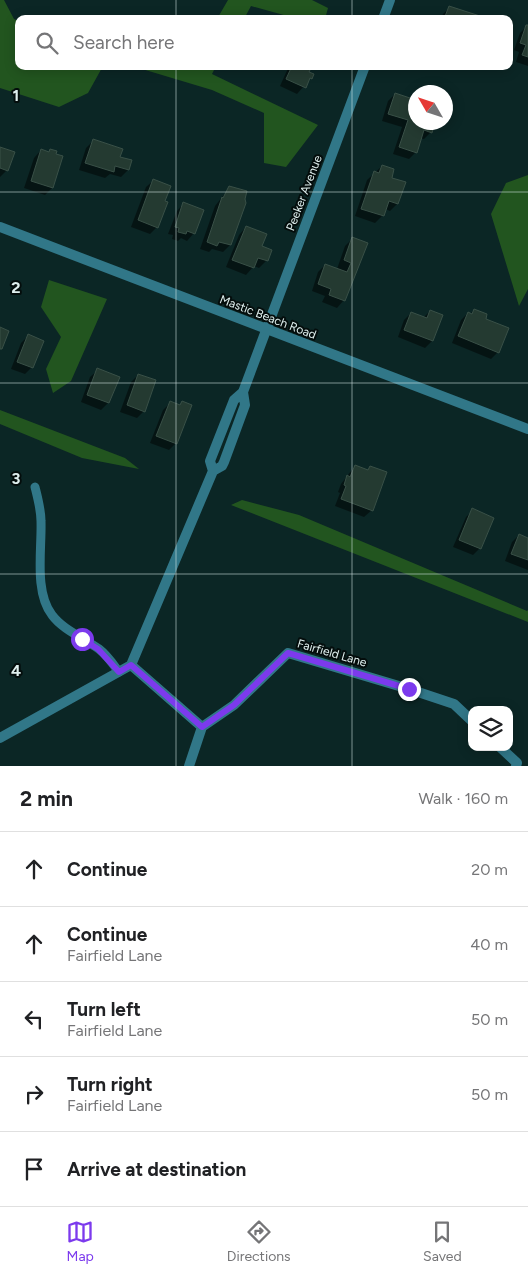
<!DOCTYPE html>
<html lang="en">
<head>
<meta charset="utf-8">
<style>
	body { margin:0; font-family:Figtree,sans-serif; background:#f6f6f6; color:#202124 }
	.controls { position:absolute; right:15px; bottom:15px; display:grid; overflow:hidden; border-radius:10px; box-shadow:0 2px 12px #0003 }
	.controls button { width:45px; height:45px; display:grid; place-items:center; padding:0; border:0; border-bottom:1px solid #e0e0e0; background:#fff; color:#202124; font:25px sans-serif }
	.compass { position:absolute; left:408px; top:85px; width:45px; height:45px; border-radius:50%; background:#fff; box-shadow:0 2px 12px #0003; rotate:309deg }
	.stop { position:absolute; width:15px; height:15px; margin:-11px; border:4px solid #7c3aed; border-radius:50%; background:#fff }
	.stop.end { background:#7c3aed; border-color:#fff; box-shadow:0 1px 5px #0008 }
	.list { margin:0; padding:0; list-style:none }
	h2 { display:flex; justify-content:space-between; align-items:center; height:65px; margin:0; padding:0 20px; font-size:21px }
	h2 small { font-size:16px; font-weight:400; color:#757577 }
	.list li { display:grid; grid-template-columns:32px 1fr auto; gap:15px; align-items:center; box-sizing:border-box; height:75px; padding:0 20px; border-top:1px solid #e0e0e0 }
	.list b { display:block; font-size:19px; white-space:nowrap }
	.list p { margin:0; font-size:16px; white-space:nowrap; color:#757577 }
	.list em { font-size:16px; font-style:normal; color:#757577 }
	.icon { flex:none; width:28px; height:28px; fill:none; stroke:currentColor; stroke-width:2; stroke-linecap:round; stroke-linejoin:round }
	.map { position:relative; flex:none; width:528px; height:766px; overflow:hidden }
	.search { position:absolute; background:#fff; box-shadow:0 2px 12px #0003; left:15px; right:15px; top:15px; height:55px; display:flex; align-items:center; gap:12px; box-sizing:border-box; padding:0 18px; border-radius:10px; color:#757577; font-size:19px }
	.sheet { height:440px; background:#fff }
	nav { display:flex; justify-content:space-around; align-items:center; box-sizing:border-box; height:70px; border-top:1px solid #e0e0e0; background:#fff; font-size:14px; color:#757577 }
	nav a { display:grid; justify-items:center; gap:2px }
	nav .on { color:#7c3aed }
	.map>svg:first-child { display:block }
	.green { fill:#22551f }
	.shadow { fill:#0007 }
	.building { fill:#243a31; stroke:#395047 }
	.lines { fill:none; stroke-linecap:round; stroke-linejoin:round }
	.service { stroke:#317788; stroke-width:9 }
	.minor { stroke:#317788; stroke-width:10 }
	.tertiary { stroke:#317788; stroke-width:10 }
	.route { stroke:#7c3aed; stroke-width:6 }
	.grid { fill:none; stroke:#dfefee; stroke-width:1; stroke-opacity:0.55 }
	.labels { text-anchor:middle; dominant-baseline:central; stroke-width:4; stroke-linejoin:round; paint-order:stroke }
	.street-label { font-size:12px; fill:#dfefee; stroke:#040d0c }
	.grid-label { font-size:16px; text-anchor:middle; font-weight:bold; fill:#dfefee; stroke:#040d0c; stroke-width:4; stroke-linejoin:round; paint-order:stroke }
</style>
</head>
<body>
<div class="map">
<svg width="528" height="766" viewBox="0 0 528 766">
	<rect width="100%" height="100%" fill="#0b2625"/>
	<path class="green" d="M0 0H4L14 19 19 21V66H103L88 93 59 107 0 88Z
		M228 0H312L328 8 325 19H298L251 6 244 19H217Z
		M132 66H216L212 74 318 125 286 167 264 163V113L212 90Z
		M528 175V289L519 306 491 214 506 183Z
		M49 280 107 299 71 381 53 393 46 369 61 337 41 307Z
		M0 410 125 458 139 469 82 458 0 424Z
		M242 500 299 515 527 611 528 610V622L231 505Z"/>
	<path class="shadow" d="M450 7 481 19H441L443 14Z
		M527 26 528 27V66L516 62 519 52 514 50 520 33Z
		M289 66H310L308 73 311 78 297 94 280 86Z
		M395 94 416 122 431 132 424 139 420 138 416 152 409 159 393 154 402 127 382 121 388 101Z
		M93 141 118 157 130 161 128 170 121 177 110 174 105 178 79 170 86 148Z
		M0 148 7 170 0 177Z
		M41 150 48 153 51 150 54 155 61 157 52 188 45 195 24 188 34 158Z
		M382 166 390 179 404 183 397 204 390 211 385 209 382 216 375 223 355 216 367 180Z
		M154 180 157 227 150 234 131 227 146 187Z
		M230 187V245L223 252 212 249 209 252 200 249 215 206Z
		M184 203 194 233 187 241 181 238 178 241 172 239 173 235 168 234 177 211Z
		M246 227 261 247 271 251 266 261 259 268 254 266 246 275 226 267 239 235Z
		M352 239 366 244 344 300 337 308 322 302 325 296 312 291 318 272 325 265 337 269 345 246Z
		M474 310 484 319 498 352 491 359 452 343 461 320 468 313 470 314Z
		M430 311 442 316 432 341 425 348 398 337 404 320 411 313 423 318Z
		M28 336 32 367 25 374 11 369 21 343Z
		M98 370 119 378 108 403 101 410 81 402 90 377Z
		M138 375 144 411 137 418 120 412 131 382Z
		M183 402 176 443 169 450 150 443 163 410 170 403 179 406Z
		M355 466 367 471 370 467 372 510 364 517 335 506 340 493 338 492 341 484Z
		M473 510 480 548 473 555 453 547 466 517Z
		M519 535 528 539V570L505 561 512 542Z"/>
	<path class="building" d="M449 6 483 17 482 19H444Z
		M526 25H528V57L522 55 526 45 520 43Z
		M292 66H312L309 72 314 74 312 79 310 78 306 88 286 79Z
		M395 93 413 99V101L416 102V122H435L432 133 424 130 417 153 399 147 408 120 388 114Z
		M93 139 123 149 120 157 132 160 129 170 115 166 114 172 85 163Z
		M0 147 15 152 8 171 0 168Z
		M41 149 49 152 50 149 57 151 56 154 63 156 53 188 31 181Z
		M382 165 394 169 392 178 406 182 398 204 389 201 384 216 361 209 374 171 379 173Z
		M153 179 171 186 165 201 168 202 158 228 138 220Z
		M229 186 247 191 245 199 246 203 231 245 219 242 217 246 207 242 222 197 223 198Z
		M183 202 204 210 195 234 187 231 186 234 178 232 179 228 175 227Z
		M246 226 267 234 262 246 272 250 268 261 258 258 254 268 232 260Z
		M352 237 368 243 345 301 329 295 331 289 318 284 325 264 347 272 351 263 344 260Z
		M474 309 487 314 486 319 509 328 499 353 458 336 468 312 472 314Z
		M430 310 443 315 433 341 404 330 411 312 427 318Z
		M0 327 9 331 2 349H0Z
		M28 334 44 341 33 368 17 362Z
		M97 368 120 377 109 403 87 395Z
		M138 374 156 380 145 412 127 405Z
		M170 401 180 405 182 401 192 405 177 444 156 436Z
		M355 465 368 470 370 466 387 472 373 511 341 499 346 486 344 485 347 475 350 477Z
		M472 508 494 518 481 549 459 540Z
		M519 534 528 538V560L511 554Z"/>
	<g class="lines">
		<path class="service" d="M35 487C38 499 41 510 41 521 42 549 34 592 52 615 63 630 84 638 99 649 107 655 113 664 119 672"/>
		<path class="minor" d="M383 19 390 0
			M243 392 245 405 224 462 222 466 213 471 210 461 234 400 243 392 365 66
			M131 665 202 727
			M0 738 131 665 213 471
			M500 747 517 763 516 766
			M189 766 202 727 234 705 288 653 409 689 454 704 472 721"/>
		<path class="tertiary" d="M0 227 528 429"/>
	</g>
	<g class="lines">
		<path class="route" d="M82 639 98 649 119 672 131 665 202 727 234 705 288 653 409 689"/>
	</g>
	<path class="grid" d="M176 0V19M352 0V19M176 66V766M352 66V766M0 192H528M0 383H528M0 574H528"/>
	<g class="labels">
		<g class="street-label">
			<text transform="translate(304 193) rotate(-69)">Peeker Avenue</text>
			<text transform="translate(268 317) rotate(21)">Mastic Beach Road</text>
			<text transform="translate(332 653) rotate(16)">Fairfield Lane</text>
		</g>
	</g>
	<g class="grid-label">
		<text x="16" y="101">1</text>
		<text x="16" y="293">2</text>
		<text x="16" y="484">3</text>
		<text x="16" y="676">4</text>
	</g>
</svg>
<div class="controls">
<button><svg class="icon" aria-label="layers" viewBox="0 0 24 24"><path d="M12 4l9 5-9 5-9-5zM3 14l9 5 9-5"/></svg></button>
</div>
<svg class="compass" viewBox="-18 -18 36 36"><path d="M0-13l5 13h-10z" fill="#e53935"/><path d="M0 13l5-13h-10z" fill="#757577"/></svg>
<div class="stop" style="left:82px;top:639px"></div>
<div class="stop end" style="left:409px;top:689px"></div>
<div class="search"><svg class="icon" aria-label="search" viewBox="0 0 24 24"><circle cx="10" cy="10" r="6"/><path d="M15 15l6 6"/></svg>Search here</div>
</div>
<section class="sheet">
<h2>2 min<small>Walk · 160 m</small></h2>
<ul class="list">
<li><svg class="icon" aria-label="ahead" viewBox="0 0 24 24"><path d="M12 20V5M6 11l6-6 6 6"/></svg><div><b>Continue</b></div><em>20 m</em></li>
<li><svg class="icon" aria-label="ahead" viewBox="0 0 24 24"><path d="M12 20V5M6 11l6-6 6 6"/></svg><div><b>Continue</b><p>Fairfield Lane</p></div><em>40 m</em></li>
<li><svg class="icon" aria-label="left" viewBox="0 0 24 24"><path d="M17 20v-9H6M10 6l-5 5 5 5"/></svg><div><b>Turn left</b><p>Fairfield Lane</p></div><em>50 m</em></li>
<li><svg class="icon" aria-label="right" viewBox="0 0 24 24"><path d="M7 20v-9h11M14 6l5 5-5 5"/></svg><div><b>Turn right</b><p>Fairfield Lane</p></div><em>50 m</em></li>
<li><svg class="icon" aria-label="arrive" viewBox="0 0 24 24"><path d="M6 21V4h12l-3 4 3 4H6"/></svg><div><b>Arrive at destination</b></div></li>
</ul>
</section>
<nav>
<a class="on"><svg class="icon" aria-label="map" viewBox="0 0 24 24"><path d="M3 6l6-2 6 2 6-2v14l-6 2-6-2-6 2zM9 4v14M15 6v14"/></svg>Map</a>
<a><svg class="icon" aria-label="directions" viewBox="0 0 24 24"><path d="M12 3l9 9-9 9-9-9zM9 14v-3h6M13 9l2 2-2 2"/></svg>Directions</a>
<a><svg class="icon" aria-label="saved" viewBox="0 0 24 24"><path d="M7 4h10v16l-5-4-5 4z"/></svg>Saved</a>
</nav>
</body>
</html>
